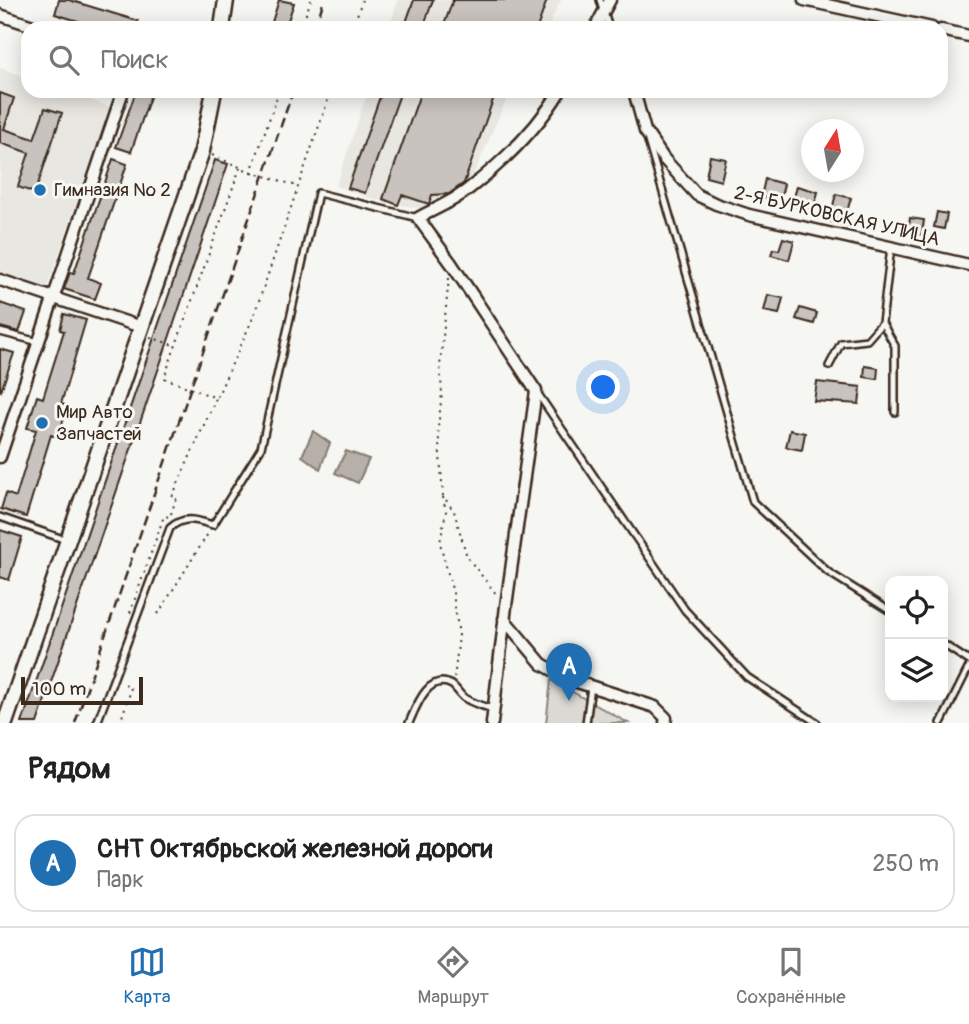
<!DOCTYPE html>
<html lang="ru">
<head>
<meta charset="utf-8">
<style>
	body { margin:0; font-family:Pangolin,sans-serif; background:#f6f6f6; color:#222 }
	.controls { position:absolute; right:21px; bottom:21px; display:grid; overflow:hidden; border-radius:14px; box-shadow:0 4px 18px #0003 }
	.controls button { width:63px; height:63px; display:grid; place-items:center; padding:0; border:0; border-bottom:2px solid #e0e0e0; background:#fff; color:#222; font:35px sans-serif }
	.compass { position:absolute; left:801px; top:119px; width:63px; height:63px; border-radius:50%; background:#fff; box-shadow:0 4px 18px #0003; rotate:11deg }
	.scale { position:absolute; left:21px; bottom:18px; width:122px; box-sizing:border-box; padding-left:7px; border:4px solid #3b2a1e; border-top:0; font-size:19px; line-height:24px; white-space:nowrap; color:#3b2a1e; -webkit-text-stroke:5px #f6f6f2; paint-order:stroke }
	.you { position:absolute; left:604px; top:388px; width:24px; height:24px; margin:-18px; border:5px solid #fff; border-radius:50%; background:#1a73e8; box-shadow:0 0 0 10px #1a73e833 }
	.badge { display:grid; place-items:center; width:46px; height:46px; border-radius:50%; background:#1f6fb2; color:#fff; font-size:23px; font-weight:700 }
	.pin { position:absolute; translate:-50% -58px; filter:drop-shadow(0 2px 4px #0008) }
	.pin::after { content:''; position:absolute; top:37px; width:24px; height:21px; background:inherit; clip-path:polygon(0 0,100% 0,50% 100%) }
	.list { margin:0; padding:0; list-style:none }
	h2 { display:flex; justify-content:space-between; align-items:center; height:91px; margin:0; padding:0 28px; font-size:30px }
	h2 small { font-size:23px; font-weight:400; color:#767676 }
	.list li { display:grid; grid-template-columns:46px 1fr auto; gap:21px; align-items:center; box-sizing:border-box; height:98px; margin:0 14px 14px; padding:0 14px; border:2px solid #e0e0e0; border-radius:21px }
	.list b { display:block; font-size:26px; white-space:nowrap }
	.list p { margin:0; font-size:23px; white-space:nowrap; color:#767676 }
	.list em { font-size:23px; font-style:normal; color:#767676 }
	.icon { flex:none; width:38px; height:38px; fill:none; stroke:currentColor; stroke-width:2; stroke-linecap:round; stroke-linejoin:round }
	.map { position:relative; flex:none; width:969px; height:723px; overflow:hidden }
	.search { position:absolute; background:#fff; box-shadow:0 4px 18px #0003; left:21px; right:21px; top:21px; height:77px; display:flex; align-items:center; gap:18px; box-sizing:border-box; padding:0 24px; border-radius:21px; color:#767676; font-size:26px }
	.sheet { height:203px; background:#fff }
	nav { display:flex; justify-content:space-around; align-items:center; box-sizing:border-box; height:98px; border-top:2px solid #e0e0e0; background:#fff; font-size:19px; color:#767676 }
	nav a { display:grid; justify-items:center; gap:4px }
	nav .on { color:#1f6fb2 }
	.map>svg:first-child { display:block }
	.built { fill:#e8e7e2 }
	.green { fill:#dad9d3; stroke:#8a8278; stroke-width:2 }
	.water { fill:#b6b0a9; stroke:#857a71; stroke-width:2 }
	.building { fill:#c8c3be; stroke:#3b2a1e; stroke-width:2 }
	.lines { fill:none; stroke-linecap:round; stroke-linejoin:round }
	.lane-casing { stroke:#3b2a1e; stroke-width:10 }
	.street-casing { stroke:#3b2a1e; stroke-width:15 }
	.secondary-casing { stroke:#3b2a1e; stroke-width:19 }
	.path { stroke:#3b2a1e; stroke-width:2; stroke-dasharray:2 5; stroke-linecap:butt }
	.lane { stroke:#f6f6f2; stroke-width:5 }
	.street { stroke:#f6f6f2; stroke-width:10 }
	.secondary { stroke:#f6f6f2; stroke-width:14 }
	.rail { stroke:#3b2a1e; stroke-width:2.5; stroke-dasharray:10 5; stroke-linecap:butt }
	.poi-dot { fill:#1f6fb2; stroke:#f6f6f2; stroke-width:2.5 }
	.labels { text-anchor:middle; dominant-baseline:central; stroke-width:6; stroke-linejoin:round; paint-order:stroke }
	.poi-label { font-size:19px; fill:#3b2a1e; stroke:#f6f6f2; text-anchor:start }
	.street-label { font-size:19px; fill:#3b2a1e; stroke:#f6f6f2 }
</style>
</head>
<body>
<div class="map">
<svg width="969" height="723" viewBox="0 0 969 723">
	<rect width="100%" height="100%" fill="#f6f6f2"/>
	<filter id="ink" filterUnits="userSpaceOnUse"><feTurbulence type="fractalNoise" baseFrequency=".0143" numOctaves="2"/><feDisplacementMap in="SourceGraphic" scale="14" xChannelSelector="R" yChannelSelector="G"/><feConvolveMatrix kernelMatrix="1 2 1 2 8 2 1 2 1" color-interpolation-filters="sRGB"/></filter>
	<g filter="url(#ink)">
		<path class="built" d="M398 0H561L548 28H389Z
			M0 68 28 78V91H66L110 107 47 288 0 273Z
			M368 91H510L467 190 418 218 422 209 370 198 336 186Z"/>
		<path class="green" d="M551 680 628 723H546Z"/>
		<path class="water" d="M313 431 330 443 320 469 302 456Z
			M346 451 369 459 358 483 335 473Z"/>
		<path class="building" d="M59 0H69L138 21 136 28H101L55 14Z
			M279 0 294 3 286 26 272 22Z
			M414 0H433L423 28H404Z
			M453 0H547L537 28H443Z
			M136 91H152L131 152 116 147Z
			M382 91H401L365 193 348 188Z
			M421 91H496L464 183 449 194 432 195 429 204 402 195 398 205 383 199Z
			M0 93 14 98 4 129 34 139 45 108 62 113 35 193 18 187 29 153 0 143Z
			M710 156 726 159 721 181 706 177Z
			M113 159 127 164 88 278 101 283 95 299 64 289 70 272 74 273Z
			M215 160 228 164 167 344 37 723H22Z
			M765 179 784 184 780 201 761 197Z
			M797 186 818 192 813 211 792 205Z
			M836 194 851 198 843 225 829 221Z
			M937 212 947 214 944 229 934 227Z
			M910 218 924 220 922 235 908 232Z
			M783 238 794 241 789 260 771 255 773 249 779 250Z
			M768 295 783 298 779 314 764 311Z
			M0 303 26 312 19 332 0 327Z
			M800 308 817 313 814 324 796 319Z
			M64 314 86 320 61 404 68 406 58 437 51 435 26 517 1 509 6 493 16 497 36 430 27 428 37 396 43 398 64 331 60 330Z
			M0 349 14 353 1 391 0 390Z
			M865 366 878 368 877 379 864 377Z
			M817 382 861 387 859 404 814 401Z
			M790 430 805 433 802 450 786 447Z
			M0 530 22 537 9 580 0 577Z"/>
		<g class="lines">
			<g class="lane-casing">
				<path id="lane" d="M600 0 609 28
					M648 141 753 502 828 572 890 611
					M891 247 882 323 895 346V412
					M0 332 39 342
					M829 366 841 343 867 340 882 323
					M538 394 685 610 747 677 817 723
					M0 517 66 540
					M943 644 969 661
					M97 723 170 528C184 515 197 520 213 525L261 448 318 193 418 218
					M409 723C416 707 428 672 452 685 456 688 459 693 463 697 472 703 482 706 493 709
					M586 723 591 687
					M941 723 969 667"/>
			</g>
			<g class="street-casing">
				<path id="street" d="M804 0 932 28
					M0 15 39 28
					M595 28 610 0
					M941 30 969 36
					M634 91 645 131 664 159 697 195 716 204 749 215 969 265
					M0 280 141 327
					M0 457 123 91
					M504 619 542 664 571 680 655 707 666 718 665 723
					M492 723 506 606 536 391 451 263 418 218C434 209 452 202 466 191 501 164 537 129 560 91"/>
			</g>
			<g class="secondary-casing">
				<path id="secondary" d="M222 28 226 0
					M5 723 202 151 214 91"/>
			</g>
			<path class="path" d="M301 28 311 0
				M353 28 362 0
				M212 155 251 172 279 91
				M252 172 297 186
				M449 278 440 366 442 393 438 428 443 496 454 511 467 557 497 595
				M150 337 176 346
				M217 397 253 318 331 91
				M443 497 446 511 440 543 453 593 459 636 454 680
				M130 613 164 516 170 517 176 499 172 497 216 398 164 378 240 168
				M158 614 209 532
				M120 723 131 690 130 686 121 683"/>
			<use href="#lane" class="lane"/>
			<use href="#street" class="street"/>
			<use href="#secondary" class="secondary"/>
			<path class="rail" d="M315 28 324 0
				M75 723 293 91"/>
		</g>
	</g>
	<g class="poi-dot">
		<circle cx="40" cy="190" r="7"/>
		<circle cx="42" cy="423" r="7"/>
	</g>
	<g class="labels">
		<g class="poi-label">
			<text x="54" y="190">Гимназия № 2</text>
			<text x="56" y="412">Мир Авто<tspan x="56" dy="22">Запчастей</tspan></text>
		</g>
		<g class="street-label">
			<text transform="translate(837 216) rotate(13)">2-Я БУРКОВСКАЯ УЛИЦА</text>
		</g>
	</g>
</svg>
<div class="controls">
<button><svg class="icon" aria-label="locate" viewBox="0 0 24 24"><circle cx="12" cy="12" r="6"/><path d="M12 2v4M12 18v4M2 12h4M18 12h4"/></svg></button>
<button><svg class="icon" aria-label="layers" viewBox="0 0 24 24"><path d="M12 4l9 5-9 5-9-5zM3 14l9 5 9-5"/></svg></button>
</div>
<svg class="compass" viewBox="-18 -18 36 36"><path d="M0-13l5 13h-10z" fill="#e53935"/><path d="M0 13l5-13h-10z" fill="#767676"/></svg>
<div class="scale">100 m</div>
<div class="you"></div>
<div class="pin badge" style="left:569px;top:701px">A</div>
<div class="search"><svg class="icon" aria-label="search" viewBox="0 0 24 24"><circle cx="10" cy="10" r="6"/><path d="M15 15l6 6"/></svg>Поиск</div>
</div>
<section class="sheet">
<h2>Рядом<small></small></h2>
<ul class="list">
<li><span class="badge">A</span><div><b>СНТ Октябрьской железной дороги</b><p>Парк</p></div><em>250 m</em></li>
</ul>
</section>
<nav>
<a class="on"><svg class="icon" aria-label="map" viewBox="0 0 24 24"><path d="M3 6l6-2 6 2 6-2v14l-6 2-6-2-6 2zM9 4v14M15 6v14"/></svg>Карта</a>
<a><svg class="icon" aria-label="directions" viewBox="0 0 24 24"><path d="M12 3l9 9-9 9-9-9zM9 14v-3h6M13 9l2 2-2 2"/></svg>Маршрут</a>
<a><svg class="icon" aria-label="saved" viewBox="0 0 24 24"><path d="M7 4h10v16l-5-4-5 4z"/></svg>Сохранённые</a>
</nav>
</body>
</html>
